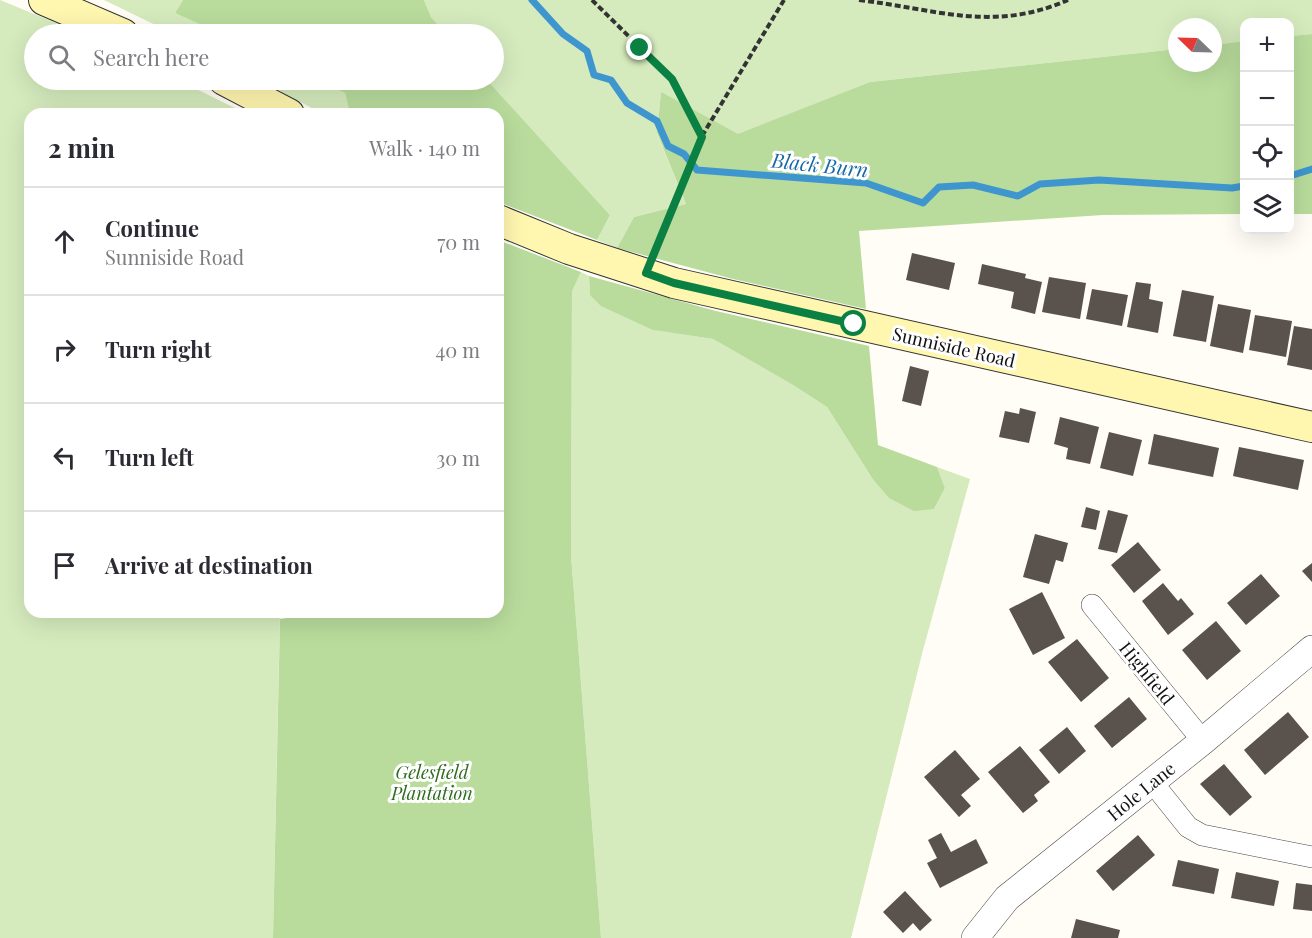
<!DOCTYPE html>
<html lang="en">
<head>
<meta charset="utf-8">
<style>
	body { margin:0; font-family:"Playfair Display",serif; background:#f2f2f3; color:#2b2b33 }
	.controls { position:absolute; right:18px; top:18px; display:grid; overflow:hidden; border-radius:12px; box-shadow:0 6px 24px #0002 }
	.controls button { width:54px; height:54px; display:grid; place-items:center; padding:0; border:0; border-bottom:2px solid #e1e1e2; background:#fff; color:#2b2b33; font:30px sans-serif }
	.compass { position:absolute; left:1168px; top:18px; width:54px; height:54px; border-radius:50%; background:#fff; box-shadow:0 6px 24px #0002; rotate:293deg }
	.stop { position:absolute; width:18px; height:18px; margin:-14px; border:4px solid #0b8043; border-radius:50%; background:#fff }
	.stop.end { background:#0b8043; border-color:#fff; box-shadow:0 2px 6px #0008 }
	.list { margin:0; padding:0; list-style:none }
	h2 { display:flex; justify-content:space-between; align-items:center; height:78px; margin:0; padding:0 24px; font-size:26px }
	h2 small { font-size:20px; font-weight:400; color:#7c7c81 }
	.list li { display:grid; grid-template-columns:39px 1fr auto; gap:18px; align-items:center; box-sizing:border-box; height:108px; padding:0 24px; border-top:2px solid #e1e1e2 }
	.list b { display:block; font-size:22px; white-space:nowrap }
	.list p { margin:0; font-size:20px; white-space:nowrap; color:#7c7c81 }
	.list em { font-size:20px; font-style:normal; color:#7c7c81 }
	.icon { flex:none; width:33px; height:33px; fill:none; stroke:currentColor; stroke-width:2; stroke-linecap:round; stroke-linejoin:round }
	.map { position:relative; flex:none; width:1312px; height:938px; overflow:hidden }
	.search { position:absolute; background:#fff; box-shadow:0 6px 24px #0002; left:24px; top:24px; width:480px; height:66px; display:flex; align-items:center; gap:15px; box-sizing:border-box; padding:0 21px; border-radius:33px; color:#7c7c81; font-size:22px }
	.panel { position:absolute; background:#fff; box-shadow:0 6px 24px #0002; left:24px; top:108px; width:480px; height:510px; border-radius:18px }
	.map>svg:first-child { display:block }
	.green { fill:#d5ebbd }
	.forest { fill:#b9dc9c }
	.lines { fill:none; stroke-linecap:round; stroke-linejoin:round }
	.stream { stroke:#3f96cf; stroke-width:7 }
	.building { fill:#5a524d }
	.minor-casing { stroke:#444; stroke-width:22 }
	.tertiary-casing { stroke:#444; stroke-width:28 }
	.secondary-casing { stroke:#333; stroke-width:32 }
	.path { stroke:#333; stroke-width:4; stroke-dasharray:6 3; stroke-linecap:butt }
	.minor { stroke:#fff; stroke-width:21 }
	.tertiary { stroke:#fff; stroke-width:27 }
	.secondary { stroke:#fff6b0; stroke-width:30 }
	.route { stroke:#0b8043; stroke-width:8 }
	.labels { text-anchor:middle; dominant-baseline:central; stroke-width:6; stroke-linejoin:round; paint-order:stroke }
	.street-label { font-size:18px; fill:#111; stroke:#fff }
	.park-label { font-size:18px; font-style:italic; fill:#2f6b1f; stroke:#fff }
	.water-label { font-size:20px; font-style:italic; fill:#1768a6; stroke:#fff }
</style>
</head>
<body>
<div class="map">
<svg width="1312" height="938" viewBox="0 0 1312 938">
	<rect width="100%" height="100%" fill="#fffdf5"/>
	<path class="green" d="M0 0 83 34H34V80H178L247 114H30V612H280L273 938H0Z
		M104 0H183L175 13 221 34H174Z
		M424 0H1312V34L1290 36V22H1244V41L1213 45V27H1177V49L870 82 738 135 661 93 657 134 686 204 634 217 617 248 597 240 610 215 487 80H494V34H446L431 17Z
		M259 80H316L345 93 350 114H323Z
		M581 272 589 276 590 295 654 330 713 339 793 385 827 407 872 478 934 509 945 488 937 467 970 479 922 654 851 938H601L571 555 572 290Z"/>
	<path class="forest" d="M183 0H424L431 17 446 34H221L175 13Z
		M1312 34V214H1290V36Z
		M1244 41V214L1103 215 859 231 866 309 733 279 617 248 634 217 686 204 657 133 661 92 738 134 870 82 1177 49V63H1213V45Z
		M316 80H487L610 215 597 240 498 202V114H350L345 93Z
		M498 240 581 272 572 291 571 555 601 938H273L280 619 330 612H498Z
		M589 276 716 311 869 346 878 445 937 467 945 488 934 509 914 511 889 498 872 478 827 407 793 385 713 339 653 330 601 306 590 295Z"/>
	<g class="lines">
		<path class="stream" d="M532 0 563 34 587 51 594 75 611 80 627 103 657 121 668 146 684 154 697 170 866 183 923 203 939 187 973 185 1018 196 1040 184 1099 180 1232 188 1244 186
			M1290 176 1312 169"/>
	</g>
	<path class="building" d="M912 253 955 263 949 290 906 280Z
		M982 264 1026 274 1025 278 1042 282 1035 314 1011 308 1014 292 978 284Z
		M1049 277 1086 283 1080 319 1042 312Z
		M1136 282 1151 284 1149 299 1163 302 1158 333 1127 327Z
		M1092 289 1128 295 1122 326 1086 319Z
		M1182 290 1214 296 1206 342 1173 336Z
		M1218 304 1251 310 1243 353 1210 346Z
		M1255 315 1292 321 1286 357 1249 350Z
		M1294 326 1312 329V370L1287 365Z
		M910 366 929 371 921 406 902 401Z
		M1020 408 1036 412 1029 443 999 437 1005 411 1019 414Z
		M1060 417 1099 427 1090 464 1066 459 1068 448 1054 444Z
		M1109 432 1142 440 1133 476 1100 468Z
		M1154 434 1219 448 1213 477 1148 464Z
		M1239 447 1304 460 1298 490 1233 476Z
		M1086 507 1100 511 1096 530 1081 527Z
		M1108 510 1128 515 1117 553 1098 549Z
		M1035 534 1068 543 1063 562 1056 560 1049 584 1023 577Z
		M1138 542 1161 570 1134 593 1111 565Z
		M1312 563V582L1302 571Z
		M1261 574 1280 596 1246 625 1227 603Z
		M1163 583 1178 601 1181 598 1194 614 1168 635 1142 601Z
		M1042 592 1065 638 1033 655 1009 609Z
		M1216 621 1241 651 1207 680 1182 650Z
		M1077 639 1109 678 1081 702 1048 662Z
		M1129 697 1147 719 1112 748 1094 726Z
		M1288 712 1309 737 1265 775 1244 750Z
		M1067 727 1086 751 1059 774 1039 750Z
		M1020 746 1050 782 1034 795 1038 801 1023 813 988 772Z
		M955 750 980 779 961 795 971 806 959 817 924 777Z
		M1224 764 1252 797 1230 816 1200 784Z
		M941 833 951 852 976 839 988 863 940 888 927 863 937 858 928 840Z
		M1138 835 1155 855 1113 891 1096 871Z
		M1178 860 1219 869 1214 894 1172 886Z
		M1236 872 1279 881 1274 906 1231 898Z
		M1296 883 1312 885V911L1293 909Z
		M905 891 932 920 920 931 913 923 903 933 883 912Z
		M1076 919 1120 930 1118 938H1071Z"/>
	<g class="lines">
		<g class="minor-casing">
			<path id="minor" d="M1092 605 1203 741
				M1152 782 1188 827 1202 835 1312 857"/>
		</g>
		<g class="tertiary-casing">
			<path id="tertiary" d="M975 938 1007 898 1203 741 1312 649"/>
		</g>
		<g class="secondary-casing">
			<path id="secondary" d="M44 0 123 34
				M224 80 289 114
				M498 220 569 249 674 283 1312 427"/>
		</g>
		<path class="path" d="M592 0 672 79 702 137 655 253
			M859 0C935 9 993 33 1068 0
			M702 136 784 0"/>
		<use href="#minor" class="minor"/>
		<use href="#tertiary" class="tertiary"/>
		<use href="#secondary" class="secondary"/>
	</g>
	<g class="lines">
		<path class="route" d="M640 48 672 79 702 137 646 273 674 283 854 324"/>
	</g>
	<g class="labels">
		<g class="street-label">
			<text transform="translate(954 347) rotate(13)">Sunniside Road</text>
			<text transform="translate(1147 673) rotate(51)">Highfield</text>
			<text transform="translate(1141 791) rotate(-39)">Hole Lane</text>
		</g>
		<g class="park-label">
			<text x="432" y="772">Gelesfield<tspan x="432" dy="21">Plantation</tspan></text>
		</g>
		<g class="water-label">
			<text transform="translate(820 164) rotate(6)">Black Burn</text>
		</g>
	</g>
</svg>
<div class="controls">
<button>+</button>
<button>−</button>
<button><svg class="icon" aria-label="locate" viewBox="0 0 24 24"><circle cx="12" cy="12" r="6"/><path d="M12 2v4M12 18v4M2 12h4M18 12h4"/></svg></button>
<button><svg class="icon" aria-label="layers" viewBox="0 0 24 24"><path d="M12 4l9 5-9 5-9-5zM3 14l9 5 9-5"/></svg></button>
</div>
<svg class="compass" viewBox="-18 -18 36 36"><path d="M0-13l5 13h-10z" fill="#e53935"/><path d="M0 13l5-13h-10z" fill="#7c7c81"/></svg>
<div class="stop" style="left:854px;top:324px"></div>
<div class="stop end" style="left:640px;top:48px"></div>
<div class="search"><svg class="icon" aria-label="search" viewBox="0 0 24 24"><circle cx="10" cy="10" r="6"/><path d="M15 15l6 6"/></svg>Search here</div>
<section class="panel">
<h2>2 min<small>Walk · 140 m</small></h2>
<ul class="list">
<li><svg class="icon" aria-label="ahead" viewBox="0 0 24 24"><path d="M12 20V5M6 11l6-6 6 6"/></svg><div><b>Continue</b><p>Sunniside Road</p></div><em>70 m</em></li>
<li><svg class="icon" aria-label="right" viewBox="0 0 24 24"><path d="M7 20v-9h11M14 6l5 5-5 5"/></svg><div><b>Turn right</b></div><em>40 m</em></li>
<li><svg class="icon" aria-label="left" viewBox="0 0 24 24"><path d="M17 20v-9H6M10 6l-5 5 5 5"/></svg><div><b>Turn left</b></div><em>30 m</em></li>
<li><svg class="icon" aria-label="arrive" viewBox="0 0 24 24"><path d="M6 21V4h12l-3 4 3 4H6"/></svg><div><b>Arrive at destination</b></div></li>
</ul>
</section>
</div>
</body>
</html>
